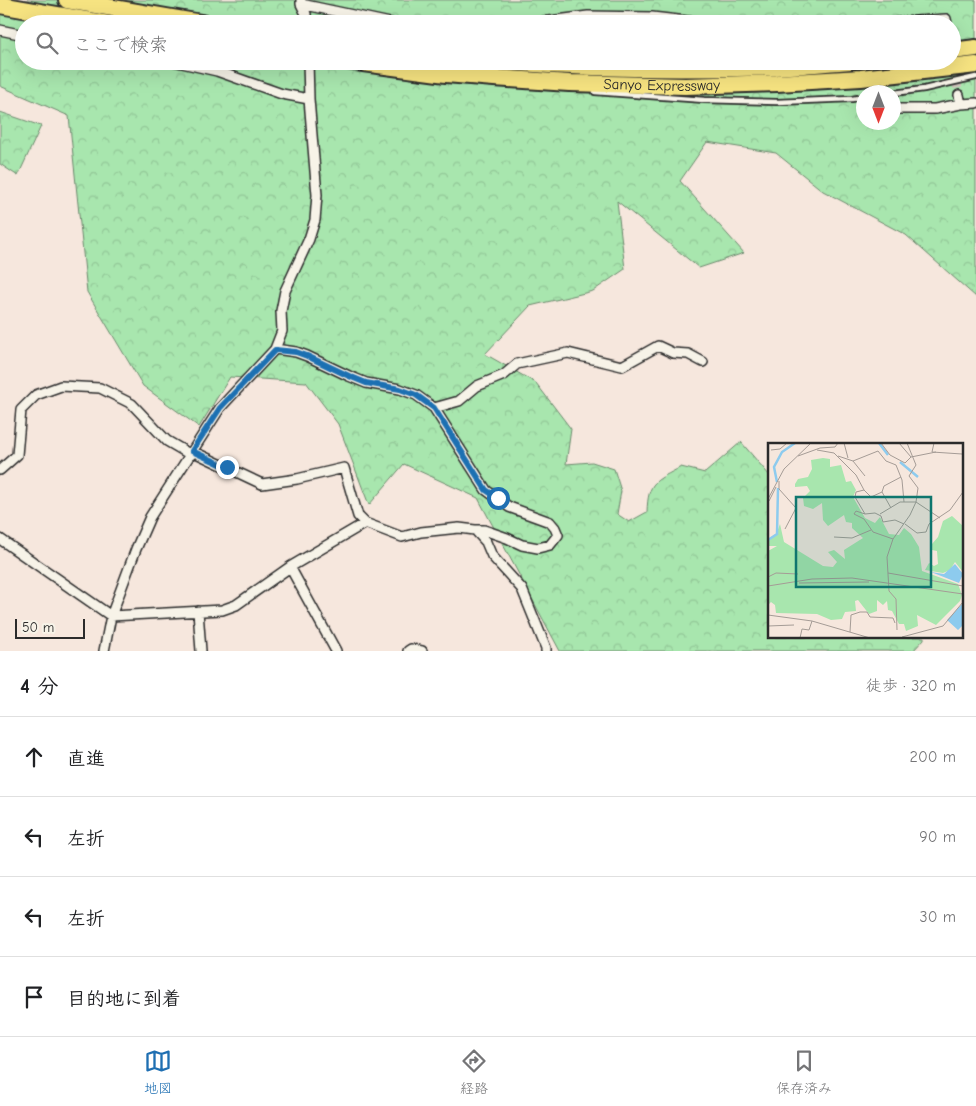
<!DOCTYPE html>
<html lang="ja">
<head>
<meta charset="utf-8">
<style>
	body { margin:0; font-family:"Comic Neue","Klee One",sans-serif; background:#f6f6f6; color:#202124 }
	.compass { position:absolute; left:856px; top:85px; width:45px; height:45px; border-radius:50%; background:#fff; box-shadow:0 5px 20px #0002; rotate:180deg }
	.scale { position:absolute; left:15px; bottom:12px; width:70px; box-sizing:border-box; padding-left:5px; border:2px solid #2b2b2b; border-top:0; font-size:14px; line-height:18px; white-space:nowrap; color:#2b2b2b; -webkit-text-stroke:4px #f7f3e8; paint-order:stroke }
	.stop { position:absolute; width:15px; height:15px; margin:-11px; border:4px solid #1f6fb2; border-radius:50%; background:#fff }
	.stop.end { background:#1f6fb2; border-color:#fff; box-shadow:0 1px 5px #0008 }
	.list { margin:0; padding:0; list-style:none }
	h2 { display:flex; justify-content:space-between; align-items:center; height:65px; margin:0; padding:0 20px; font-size:21px }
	h2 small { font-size:16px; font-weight:400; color:#757577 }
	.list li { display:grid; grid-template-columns:32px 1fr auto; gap:15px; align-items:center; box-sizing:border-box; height:80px; padding:0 20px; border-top:1px solid #e0e0e0 }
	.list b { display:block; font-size:19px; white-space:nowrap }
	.list em { font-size:16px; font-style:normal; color:#757577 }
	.icon { flex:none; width:28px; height:28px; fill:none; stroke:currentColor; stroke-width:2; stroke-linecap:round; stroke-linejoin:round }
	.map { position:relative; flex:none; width:976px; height:651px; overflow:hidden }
	.search { position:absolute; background:#fff; box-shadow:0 5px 20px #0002; left:15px; right:15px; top:15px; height:55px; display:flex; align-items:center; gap:12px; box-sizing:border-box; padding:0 18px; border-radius:28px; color:#757577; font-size:19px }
	.sheet { height:385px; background:#fff }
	nav { display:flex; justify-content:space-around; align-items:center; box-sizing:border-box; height:70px; border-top:1px solid #e0e0e0; background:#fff; font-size:14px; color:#757577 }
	nav a { display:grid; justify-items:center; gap:2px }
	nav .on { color:#1f6fb2 }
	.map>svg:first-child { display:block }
	.forest { fill:url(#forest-crowns); stroke:#6a886c; fill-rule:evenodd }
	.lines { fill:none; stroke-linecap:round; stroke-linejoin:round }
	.minor-tunnel { stroke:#cdc1b9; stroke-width:9; stroke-dasharray:9 4.5; stroke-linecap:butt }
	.service-casing { stroke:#2b2b2b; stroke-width:8 }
	.minor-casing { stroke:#2b2b2b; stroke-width:12 }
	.motorway-casing { stroke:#2b2b2b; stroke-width:20 }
	.service { stroke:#f7f3e8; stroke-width:4.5 }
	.minor { stroke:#f7f3e8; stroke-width:9 }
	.motorway { stroke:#f6e381; stroke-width:16 }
	.route { stroke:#1f6fb2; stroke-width:6 }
	.labels { text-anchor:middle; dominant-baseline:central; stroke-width:5; stroke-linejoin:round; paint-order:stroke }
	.street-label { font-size:15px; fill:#2b2b2b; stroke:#f7f3e8 }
	.inset-river { fill:none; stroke:#8dcbee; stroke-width:2.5 }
	.inset-road { fill:none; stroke:#a59c96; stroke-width:1 }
	.view { fill:#0f766e; fill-opacity:0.15; stroke:#0f766e; stroke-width:2.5 }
	.inset-edge { fill:none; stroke:#2b2b2b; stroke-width:2.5 }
</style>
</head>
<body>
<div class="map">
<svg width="976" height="651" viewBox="0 0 976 651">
	<defs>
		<pattern id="forest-crowns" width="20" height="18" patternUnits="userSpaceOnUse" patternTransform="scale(1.25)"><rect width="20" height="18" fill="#a8e6ae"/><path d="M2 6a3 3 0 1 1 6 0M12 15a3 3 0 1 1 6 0" fill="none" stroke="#91c596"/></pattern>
	</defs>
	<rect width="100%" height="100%" fill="#f6e7dd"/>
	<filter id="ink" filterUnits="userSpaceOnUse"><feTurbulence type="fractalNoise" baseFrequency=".02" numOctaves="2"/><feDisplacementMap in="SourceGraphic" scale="10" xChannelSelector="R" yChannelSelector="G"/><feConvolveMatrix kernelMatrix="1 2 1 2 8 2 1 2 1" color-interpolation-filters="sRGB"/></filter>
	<g filter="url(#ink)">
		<path class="forest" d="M0 0H976V297L906 235 823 191 776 153 707 142 680 181 744 253 699 268 617 201 625 269 593 291 530 306 485 354 536 383 571 429 566 464 592 462 614 469 621 491 617 514 629 522 647 512C648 480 656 481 681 467L705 473 741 442 770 476V637H924V639L913 651H560L478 498 404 464 369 505 338 424 306 382 230 377 199 427 143 386 87 292 69 116 0 86ZM24 24H952V61H24ZM864 92H894V122H864Z
			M0 112 41 126 18 176 0 164Z"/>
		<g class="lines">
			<path class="minor-tunnel" d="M954 66 959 95"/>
			<g class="service-casing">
				<path id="service" d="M595 92 704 100 777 102 852 99 864 97
					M894 93 924 89 976 77"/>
			</g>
			<g class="minor-casing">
				<path id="minor" d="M301 0V4L306 14V24
					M301 4 395 24
					M526 24 588 16 652 17 713 24
					M887 24 901 22 946 19 947 24
					M0 30 24 35
					M173 61 217 71 282 94 309 99
					M308 61 309 99 317 195 315 220 309 239 285 291 281 311 282 331 275 349 220 408 150 517 136 549 111 616 222 610 236 605 290 567 365 523
					M959 95 961 104 976 103
					M894 109H935L961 104
					M275 349 296 352 307 356 349 376 366 383 400 389 416 395 434 408 486 490 509 507 550 522 555 528 558 535 550 545 538 548 522 545 507 538 484 530H475L486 542 492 556 522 589 546 648V651
					M434 408 459 401 477 386 504 375 517 364 568 353 622 366 658 346 673 353 688 354 703 362
					M192 451 262 484 297 479 344 468 358 516 365 523 402 537 421 532 459 528 475 530
					M0 470 17 455 21 410 36 395 61 386 100 388 132 404 167 441 191 455
					M0 539 111 616 104 651
					M290 567 336 651
					M198 611 201 651
					M408 651 411 649 422 651"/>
			</g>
			<g class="motorway-casing">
				<g id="motorway">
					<path d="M67 0 207 24"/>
					<path d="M0 5 108 24"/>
					<path d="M952 51 976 48"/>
					<path id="s1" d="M348 61 446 74 494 78 569 83 685 86 777 83 861 78 976 65"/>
					<path d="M493 61C586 69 680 70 774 67 799 66 824 63 850 61"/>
				</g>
			</g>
			<use href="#service" class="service"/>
			<use href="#minor" class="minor"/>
			<use href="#motorway" class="motorway"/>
		</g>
	</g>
	<g class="lines" filter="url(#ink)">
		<path class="route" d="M227 467 192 451 220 408 275 350 296 352 307 356 349 376 366 383 400 389 416 395 434 408 486 490 498 498"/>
	</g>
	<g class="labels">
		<g class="street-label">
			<text stroke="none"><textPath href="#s1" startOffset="315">Sanyo Expressway</textPath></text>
		</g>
	</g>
	<g transform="translate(768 443)">
		<rect width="195" height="195" fill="#f6e7dd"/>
		<path d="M55 15 62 16V24L73 22 78 39 83 38 88 47 85 54 97 75 107 80 112 74 121 91 131 92 136 85 143 91 151 104 154 128 190 141 194 152 192 158 168 182 149 172 150 183 138 188 136 181H131L124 168 120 167 119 158 115 162 109 157V168L101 171 90 157 87 158 88 168 77 169 74 176 63 177 49 171 8 170 7 162 3 159 0 162V108L9 103H0V98L8 92 12 81 16 99 55 123 65 124 69 119 60 109 66 107 77 116 76 107 95 95 84 85V80L78 79 76 72 60 83 55 77 54 60 45 66 36 63 35 55 42 48 39 43 27 44V41L30 36 40 34 44 26 43 17ZM184 73 195 83V129L187 119 182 127 175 130 157 127 161 120 166 123 170 121 169 108 164 107V101L170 94 175 78Z" fill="#a8e6ae"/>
		<path d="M187 121 195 131 191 140 163 129 176 131ZM195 160V182L190 187 179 177Z" fill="#8dcbee"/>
		<path class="inset-river" d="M111 0 120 12M132 19 150 34M9 39 6 24 14 9 27 0M0 97 9 91 10 45"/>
		<path class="inset-road" d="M76 0 80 15M113 0 122 12 137 20 143 14 168 9M131 0 143 14M139 0 148 22 141 33 150 45 148 59 172 75M166 0 164 9 194 11M195 0V17M3 7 12 6 19 0M49 7 66 10 88 32 96 47 103 54 114 49 116 43 133 34M30 13 52 5 67 4 70 0M70 13 85 18 110 8 118 18 128 22 134 37 136 59M85 18 97 33M11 38V46L28 65 17 86M96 47 88 49 87 54 97 71 88 68 86 71 96 76 105 89 125 96M114 49 123 65M0 56 16 26 43 0M1 58 8 44M97 71 107 70 113 73 115 79 127 77 136 81M112 71 132 59H148L142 72 125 96 119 114 121 148 128 156 129 187M137 81 149 90 158 89 161 81 182 67 195 49M66 94 84 95 103 87M120 130 195 143M0 134 8 130 30 131M31 140 101 139M0 143 44 136 84 135 195 151M0 172 44 178 102 195M0 183 26 182M82 189 83 172 92 169H99L102 174 125 175 127 180M134 194 175 183 195 159M32 195 34 186 41 187 44 178"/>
		<path class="view" d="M28 54H163V144H28Z"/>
		<rect width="195" height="195" class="inset-edge"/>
	</g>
</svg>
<svg class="compass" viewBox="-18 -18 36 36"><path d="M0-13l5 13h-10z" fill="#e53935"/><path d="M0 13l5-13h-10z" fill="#757577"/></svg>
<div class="scale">50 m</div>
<div class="stop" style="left:498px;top:498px"></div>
<div class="stop end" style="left:227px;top:467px"></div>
<div class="search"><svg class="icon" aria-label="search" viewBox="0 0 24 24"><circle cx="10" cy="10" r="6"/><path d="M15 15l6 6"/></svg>ここで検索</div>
</div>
<section class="sheet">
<h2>4 分<small>徒歩 · 320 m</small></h2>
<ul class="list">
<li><svg class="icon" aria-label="ahead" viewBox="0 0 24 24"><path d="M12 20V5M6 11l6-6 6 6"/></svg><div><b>直進</b></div><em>200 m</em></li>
<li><svg class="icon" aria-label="left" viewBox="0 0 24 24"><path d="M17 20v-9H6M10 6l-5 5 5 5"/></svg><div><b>左折</b></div><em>90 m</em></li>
<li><svg class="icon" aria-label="left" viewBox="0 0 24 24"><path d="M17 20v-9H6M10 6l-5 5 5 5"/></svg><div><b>左折</b></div><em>30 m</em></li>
<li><svg class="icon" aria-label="arrive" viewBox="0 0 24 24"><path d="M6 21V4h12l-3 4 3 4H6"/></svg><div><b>目的地に到着</b></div></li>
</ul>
</section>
<nav>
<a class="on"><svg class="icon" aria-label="map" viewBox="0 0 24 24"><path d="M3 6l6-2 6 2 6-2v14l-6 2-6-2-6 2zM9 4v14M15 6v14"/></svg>地図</a>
<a><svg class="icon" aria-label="directions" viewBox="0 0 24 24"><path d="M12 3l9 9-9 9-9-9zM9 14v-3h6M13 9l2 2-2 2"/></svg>経路</a>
<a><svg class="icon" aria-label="saved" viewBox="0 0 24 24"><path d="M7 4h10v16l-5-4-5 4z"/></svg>保存済み</a>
</nav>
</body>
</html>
